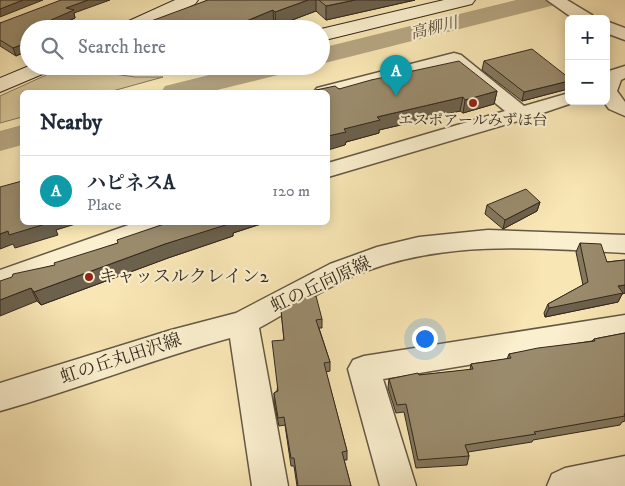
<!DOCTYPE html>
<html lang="en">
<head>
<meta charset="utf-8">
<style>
	body { margin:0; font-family:"IM FELL DW Pica","Noto Serif JP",serif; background:#f2f2f3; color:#1f2937 }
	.controls { position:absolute; right:15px; top:15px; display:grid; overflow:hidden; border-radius:8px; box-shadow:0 2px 12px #0003 }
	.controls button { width:45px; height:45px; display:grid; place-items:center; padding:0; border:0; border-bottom:1px solid #e0e1e3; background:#fff; color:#1f2937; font:25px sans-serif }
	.you { position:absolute; left:424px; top:338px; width:18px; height:18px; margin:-12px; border:4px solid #fff; border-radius:50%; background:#1a73e8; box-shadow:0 0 0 8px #1a73e833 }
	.badge { display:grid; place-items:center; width:32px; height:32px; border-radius:50%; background:#0f766e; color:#fff; font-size:16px; font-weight:700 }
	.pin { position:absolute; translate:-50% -41px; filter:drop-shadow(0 1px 2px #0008) }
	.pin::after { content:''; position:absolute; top:26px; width:18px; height:15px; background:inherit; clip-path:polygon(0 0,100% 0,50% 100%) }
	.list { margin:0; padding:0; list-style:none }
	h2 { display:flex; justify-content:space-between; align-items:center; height:65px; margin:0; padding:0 20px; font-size:21px }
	h2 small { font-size:16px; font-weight:400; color:#747a83 }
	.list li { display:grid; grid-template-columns:32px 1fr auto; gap:15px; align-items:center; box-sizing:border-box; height:70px; padding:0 20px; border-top:1px solid #e0e1e3 }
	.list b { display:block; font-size:19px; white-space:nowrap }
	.list p { margin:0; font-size:16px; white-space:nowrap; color:#747a83 }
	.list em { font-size:16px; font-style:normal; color:#747a83 }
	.icon { flex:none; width:28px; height:28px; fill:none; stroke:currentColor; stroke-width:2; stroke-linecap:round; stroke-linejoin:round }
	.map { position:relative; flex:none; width:625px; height:486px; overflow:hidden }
	.search { position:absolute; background:#fff; box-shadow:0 2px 12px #0003; left:20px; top:20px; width:310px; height:55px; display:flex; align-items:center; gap:12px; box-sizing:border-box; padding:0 18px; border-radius:28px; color:#747a83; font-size:19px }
	.panel { position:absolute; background:#fff; box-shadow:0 2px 12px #0003; left:20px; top:90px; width:310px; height:135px; border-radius:8px }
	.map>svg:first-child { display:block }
	.green { fill:#d7c69a; stroke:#86775c }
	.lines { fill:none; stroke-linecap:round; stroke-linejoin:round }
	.river { fill:#b5a581; fill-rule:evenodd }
	.street-casing { stroke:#655844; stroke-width:3 }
	.secondary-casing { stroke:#34281e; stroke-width:2 }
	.street { fill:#faefce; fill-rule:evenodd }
	.secondary { fill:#faefce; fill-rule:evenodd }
	.wall { fill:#84785d; stroke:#34281e }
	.shaded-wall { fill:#6c614c; stroke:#34281e }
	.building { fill:#9a8b6c; stroke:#34281e }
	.poi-dot { fill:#8f2418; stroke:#faefce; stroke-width:2 }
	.labels { text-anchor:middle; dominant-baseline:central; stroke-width:4.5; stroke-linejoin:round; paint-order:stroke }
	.far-poi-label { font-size:15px; fill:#34281e; stroke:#faefce }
	.far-water-label { font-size:16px; font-style:italic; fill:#5b4e3c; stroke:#faefce }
	.poi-label { font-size:18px; fill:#34281e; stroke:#faefce; text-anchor:start }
	.street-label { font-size:18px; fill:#34281e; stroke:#faefce }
</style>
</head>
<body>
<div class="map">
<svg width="625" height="486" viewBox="0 0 625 486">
	<rect width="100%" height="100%" fill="#f8e6b4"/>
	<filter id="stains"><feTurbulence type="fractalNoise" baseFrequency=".004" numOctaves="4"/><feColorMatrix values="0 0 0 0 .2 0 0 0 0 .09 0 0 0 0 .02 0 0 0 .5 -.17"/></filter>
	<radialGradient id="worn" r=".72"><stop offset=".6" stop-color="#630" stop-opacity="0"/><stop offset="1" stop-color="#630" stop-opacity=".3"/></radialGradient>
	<path class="green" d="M66 66H92L107 73 135 77H163L109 92H22V117L0 123V96Z"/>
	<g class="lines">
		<path class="river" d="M516 0H558L555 5 321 64V48Z
			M245 66H294L290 72 209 92H161L165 86Z
			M22 125V145L0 151V131Z"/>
		<g class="street-casing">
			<path id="street" d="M547 0H567L592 15 594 19H574Z
				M606 21 625 28V40L606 33Z
				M454 53 461 55 524 106 569 93V101H578L528 118 328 177V163L505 111 450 66 328 97V92H314L317 88Z
				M625 66V78L621 80 617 91 625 102V116L609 109 603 101H606V72Z
				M137 222H177L174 228 0 291V270Z
				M488 230 625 235V253C539 248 449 240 366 271 328 285 294 309 259 328L288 486H252L230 338C153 359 78 389 0 411V383L171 330 236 313 330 264 377 247 419 237Z
				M625 315V339L383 379 416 486H380L348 369 353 360 364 356Z
				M625 456V486H547L552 474 565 468Z"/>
		</g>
		<g class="secondary-casing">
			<path id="secondary" d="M175 0H198L195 4 142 29H118L120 25Z
				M444 0H475L472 4 321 41V29Z
				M29 66H55L52 70 0 92V78Z
				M115 66H189L186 70 179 72H125L118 70Z"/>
		</g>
		<use href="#street" class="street"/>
		<use href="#secondary" class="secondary"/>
	</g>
	<path class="wall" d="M208 0H415L326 20 316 11 276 26 274 24 263 29H138Z
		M74 13 75 18 60 25 64 27 65 29H29V50L16 56 0 46V23Z
		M484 61 569 81V87L568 89 522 101 482 70Z
		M339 89 497 91 494 104 463 113 460 111 379 130V133L346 142 345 145 328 92H316V90Z
		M540 202 537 211 503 229 485 214 487 205Z
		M170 222H267L233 233V236L168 258 41 305 37 301 12 277 55 265 118 243Z
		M580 243 607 262 625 260V293L622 294 618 302 545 317 544 313 548 304 583 285 576 252Z
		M281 310 322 319V328H319L330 362V371L326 372 347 451V460H344L351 486H297L294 466H291L285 425 279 426 274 402V393L277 391 284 340Z
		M625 333V421L622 422 620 425 533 440 532 442 468 452 469 456 467 465 416 468 404 412 396 413 388 388 389 379 419 375 470 370 471 364 507 359 509 354 592 341 594 339Z"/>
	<path class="shaded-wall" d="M23 0H43L0 17V9Z
		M88 0H110L74 13 75 18 54 27 51 20 66 8Z
		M308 0H316V11L276 26 275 12Z
		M355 0H415L326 20V6Z
		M273 10 274 24 263 29H227Z
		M29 42V50L16 56 13 48Z
		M569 81 568 89 522 101 524 92Z
		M497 91 494 104 463 113 465 100Z
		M463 97 460 111 379 130V133L346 142 345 145 328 150V136L344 129 377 117Z
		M540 202 537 211 503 229 505 220Z
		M52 222H82L56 230 58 235 15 248 13 244 0 249V234L8 231Z
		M231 222H267L233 233V236L168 258 41 305 34 292 165 244Z
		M625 285V293L622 294 618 302 545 317 549 308 618 286Z
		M31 288 37 301 0 316V300Z"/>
	<path class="building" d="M2 0H23L0 9V1Z
		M61 0H88L66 8 74 10 51 20 64 27 60 29H29V42L13 48 0 40V23Z
		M208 0H308L275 12 273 10 227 29H183L176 24 173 29H138L143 24Z
		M319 0H355L326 6Z
		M532 49 569 78V81L524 92 484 61Z
		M459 61 497 91 465 100 463 97 377 117 380 120 344 129 346 132 328 136V92H319L316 90 335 86 339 89 371 80Z
		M22 181V222H52L9 235 8 231 0 234V187Z
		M526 189 540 202 505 220 487 205Z
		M170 222 232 223 165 244 34 292 31 288 0 300V281L12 277 13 274 55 265 54 263 118 243 117 240Z
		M580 243 601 244 607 262 625 260V285L618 286 623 293 549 308 548 304 588 282Z
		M316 296 322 319 316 320 330 362 324 363 347 451 342 452 351 486H298L294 458H291L284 417 278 418 274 393 278 391 272 341 284 340 281 310 283 307 301 297Z
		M625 333V414H624L625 416 534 432 536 434 465 445 469 456 418 460 406 404 397 405 389 379 418 373 419 375 473 369 471 364 511 358 509 354 538 348 595 341 594 339Z"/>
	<g class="poi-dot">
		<circle cx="473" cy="103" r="5"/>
		<circle cx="89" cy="277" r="5"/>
	</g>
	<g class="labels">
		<g class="far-poi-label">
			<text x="473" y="120">エスポアールみずほ台</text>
		</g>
		<g class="far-water-label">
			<text transform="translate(434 28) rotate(-14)">高柳川</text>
		</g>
		<g class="poi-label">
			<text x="99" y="277">キャッスルクレイン2</text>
		</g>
		<g class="street-label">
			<text transform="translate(321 285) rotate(-25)">虹の丘向原線</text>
			<text transform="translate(121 359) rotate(-18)">虹の丘丸田沢線</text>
		</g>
	</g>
	<rect width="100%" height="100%" filter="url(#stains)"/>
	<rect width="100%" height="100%" fill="url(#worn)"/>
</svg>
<div class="controls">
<button>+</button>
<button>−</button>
</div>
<div class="you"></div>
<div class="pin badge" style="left:396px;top:96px;background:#0f9aa8">A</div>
<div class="search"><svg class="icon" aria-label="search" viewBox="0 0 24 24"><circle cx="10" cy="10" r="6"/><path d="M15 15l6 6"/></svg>Search here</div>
<section class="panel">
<h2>Nearby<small></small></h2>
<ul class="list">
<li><span class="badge" style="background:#0f9aa8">A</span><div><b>ハピネスA</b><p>Place</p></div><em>120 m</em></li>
</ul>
</section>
</div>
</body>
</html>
